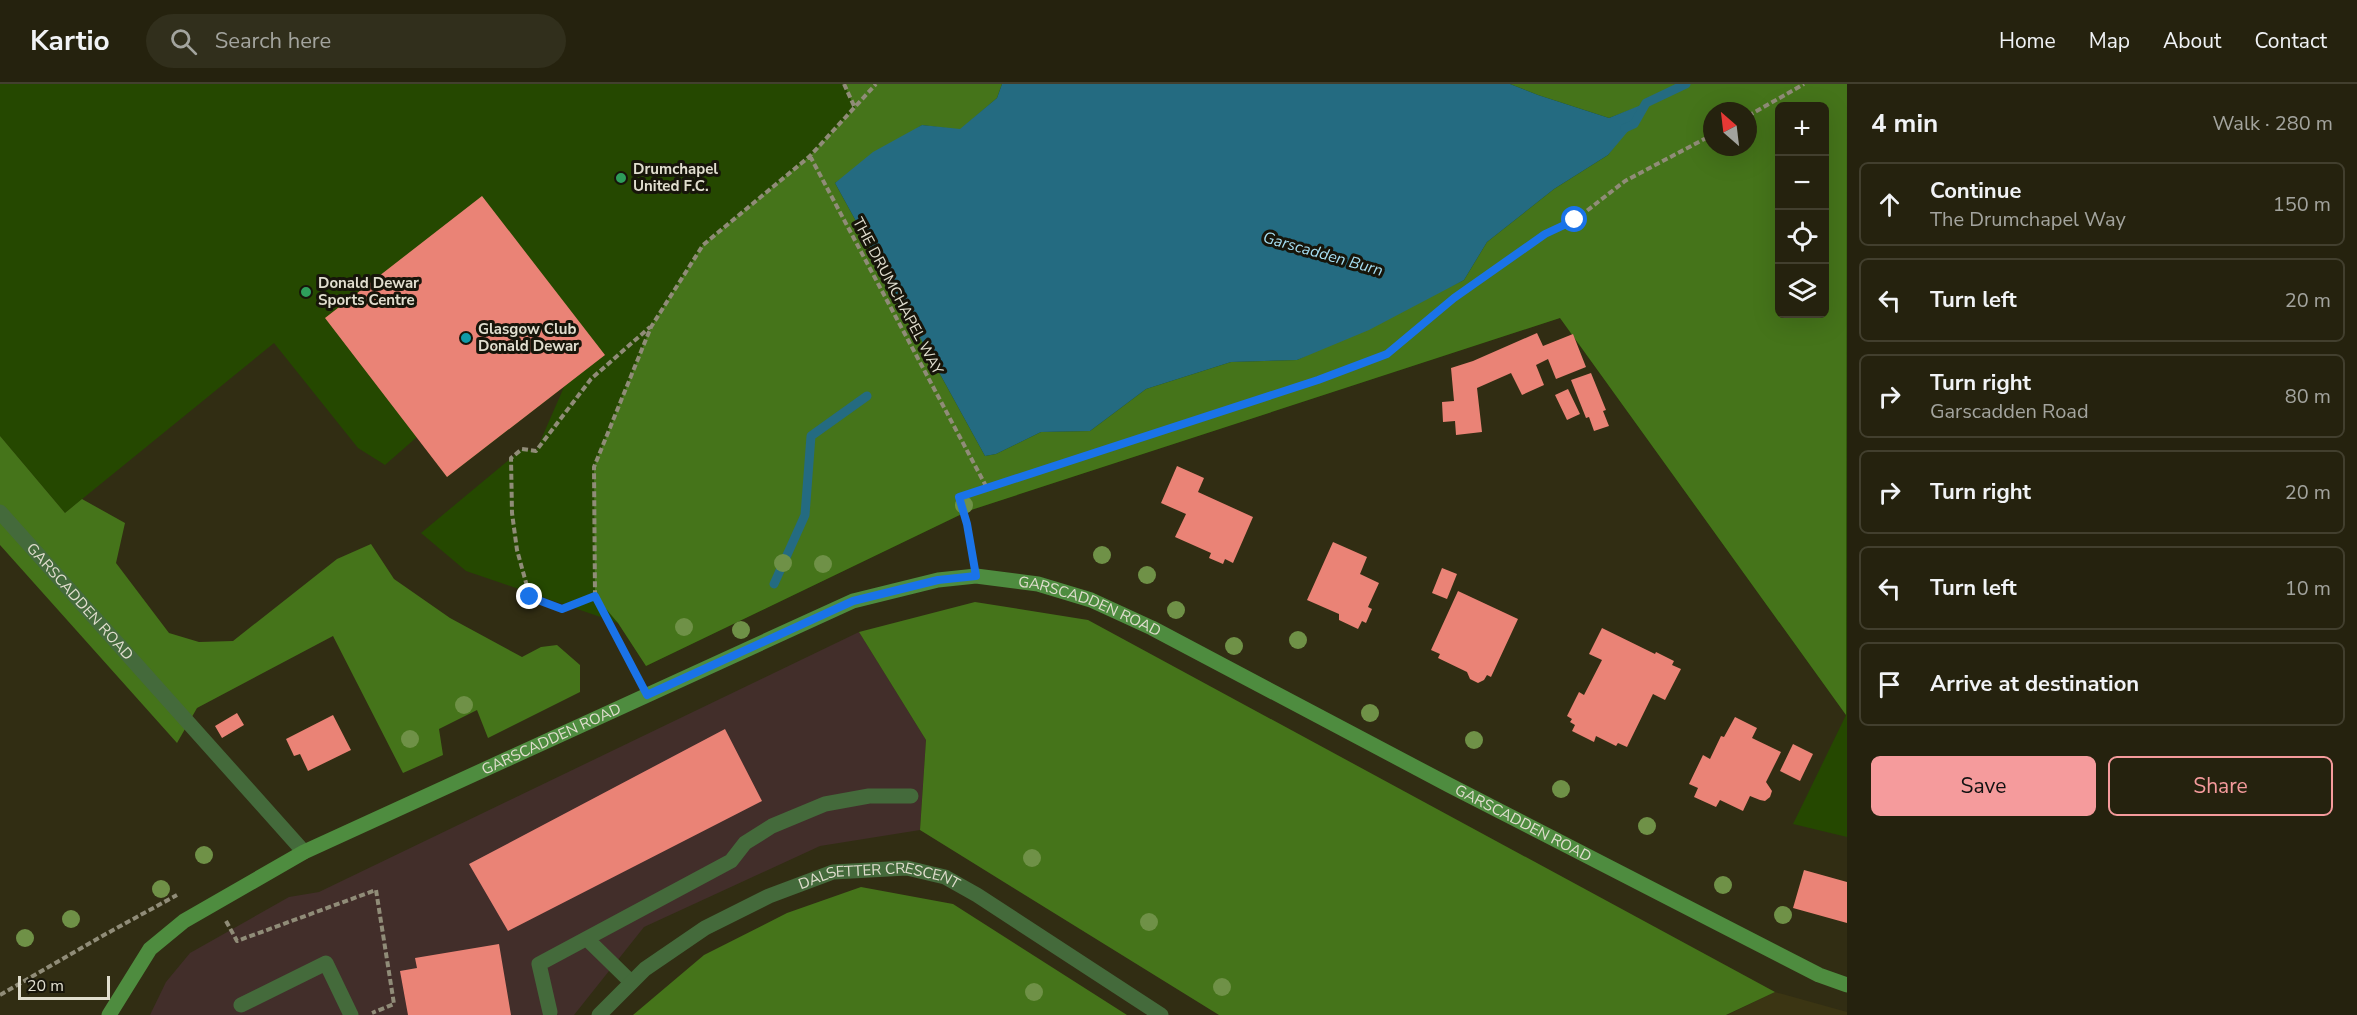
<!DOCTYPE html>
<html lang="en">
<head>
<meta charset="utf-8">
<style>
	body { margin:0; font-family:"Nunito Sans",sans-serif; background:#312f1c; color:#f1f3f6 }
	.controls { position:absolute; right:18px; top:18px; display:grid; overflow:hidden; border-radius:9px; box-shadow:0 6px 24px #0002 }
	.controls button { width:54px; height:54px; display:grid; place-items:center; padding:0; border:0; border-bottom:2px solid #423f2e; background:#25220e; color:#f1f3f6; font:30px sans-serif }
	.compass { position:absolute; left:1703px; top:18px; width:54px; height:54px; border-radius:50%; background:#25220e; box-shadow:0 6px 24px #0002; rotate:332deg }
	.scale { position:absolute; left:18px; bottom:15px; width:92px; box-sizing:border-box; padding-left:6px; border:3px solid #e1decf; border-top:0; font-size:16px; line-height:21px; white-space:nowrap; color:#e1decf; -webkit-text-stroke:4px #17150a; paint-order:stroke }
	.stop { position:absolute; width:18px; height:18px; margin:-14px; border:4px solid #1a73e8; border-radius:50%; background:#fff }
	.stop.end { background:#1a73e8; border-color:#fff; box-shadow:0 2px 6px #0008 }
	.list { margin:0; padding:0; list-style:none }
	h2 { display:flex; justify-content:space-between; align-items:center; height:78px; margin:0; padding:0 24px; font-size:26px }
	h2 small { font-size:20px; font-weight:400; color:#a3a49e }
	.list li { display:grid; grid-template-columns:39px 1fr auto; gap:18px; align-items:center; box-sizing:border-box; height:84px; margin:0 12px 12px; padding:0 12px; border:2px solid #423f2e; border-radius:9px }
	.list b { display:block; font-size:22px; white-space:nowrap }
	.list p { margin:0; font-size:20px; white-space:nowrap; color:#a3a49e }
	.list em { font-size:20px; font-style:normal; color:#a3a49e }
	.actions { display:flex; gap:12px; padding:18px 24px }
	.actions a { flex:1; padding:14px 0; border:2px solid #f59b9c; border-radius:9px; text-align:center; font-size:21px; color:#f59b9c }
	.actions .main { background:#f59b9c; color:#111 }
	.icon { flex:none; width:33px; height:33px; fill:none; stroke:currentColor; stroke-width:2; stroke-linecap:round; stroke-linejoin:round }
	.map { position:relative; flex:none; width:1847px; height:931px; overflow:hidden }
	header { display:flex; align-items:center; gap:36px; box-sizing:border-box; height:84px; padding:0 30px; background:#25220e; border-bottom:2px solid #423f2e }
	header strong { font-size:28px }
	nav { display:flex; gap:33px; margin-inline-start:auto; font-size:21px }
	.search { width:420px; height:54px; background:#312f1c; display:flex; align-items:center; gap:15px; box-sizing:border-box; padding:0 21px; border-radius:33px; color:#a3a49e; font-size:22px }
	main { display:flex }
	aside { flex:1; background:#25220e }
	.map>svg:first-child { display:block }
	.commercial { fill:#422e2a }
	.built { fill:#3b3513 }
	.green { fill:#254800; fill-rule:evenodd }
	.forest { fill:#45741a; fill-rule:evenodd }
	.water { fill:#246b81 }
	.lines { fill:none; stroke-linecap:round; stroke-linejoin:round }
	.stream { stroke:#246b81; stroke-width:9 }
	.building { fill:#ea8376 }
	.path { stroke:#908c78; stroke-width:4; stroke-dasharray:6 3; stroke-linecap:butt }
	.lane { stroke:#446a3b; stroke-width:15 }
	.street { stroke:#446a3b; stroke-width:15 }
	.secondary { stroke:#4e8c3f; stroke-width:15 }
	.tree { fill:#6f9147 }
	.route { stroke:#1a73e8; stroke-width:8 }
	.leisure-dot { fill:#2e9e5b; stroke:#17150a; stroke-width:2 }
	.culture-dot { fill:#0f9aa8; stroke:#17150a; stroke-width:2 }
	.labels { text-anchor:middle; dominant-baseline:central; stroke-width:6; stroke-linejoin:round; paint-order:stroke }
	.poi-label { font-size:15px; font-weight:bold; fill:#e1decf; stroke:#17150a; text-anchor:start }
	.street-label { font-size:15px; fill:#e1decf; stroke:#17150a }
	.water-label { font-size:16px; font-style:italic; fill:#a6def2; stroke:#17150a }
</style>
</head>
<body>
<header>
<strong>Kartio</strong>
<div class="search"><svg class="icon" aria-label="search" viewBox="0 0 24 24"><circle cx="10" cy="10" r="6"/><path d="M15 15l6 6"/></svg>Search here</div>
<nav><a>Home</a><a>Map</a><a>About</a><a>Contact</a></nav>
</header>
<main>
<div class="map">
<svg width="1847" height="931" viewBox="0 0 1847 931">
	<rect width="100%" height="100%" fill="#312d13"/>
	<path class="commercial" d="M859 548 926 656 920 746 820 762 644 843 574 931H150L166 898 190 869 289 813 319 808Z"/>
	<path class="built" d="M1775 908 1847 928V931H1727Z"/>
	<path class="green" d="M0 0H1847V753L1793 740 1846 631 1560 234 968 427 646 582 618 539 466 487 421 449 522 365 536 367 564 303 447 393 417 353 385 381 358 364 274 259 65 429 0 352ZM1780 22H1824V230H1780ZM1712 27H1748V63H1712Z"/>
	<path class="forest" d="M844 0H1002L997 14 960 46 922 41 835 99 985 372 996 370 1041 348 1090 347 1146 305 1231 278 1297 276 1464 196 1487 158 1554 105 1608 71 1646 20 1609 34 1538 11 1510 0H1847L1846 631 1560 234 968 427 646 582 618 539 595 512 594 383 651 243 703 161 810 72 855 24ZM1780 22H1824V230H1780ZM1712 27H1748V63H1712Z
		M0 352 65 429 82 415 125 439 116 479 169 549 199 558 233 557 337 475 371 460 394 495 450 534 522 573 541 563 557 561 580 581V608L488 654 477 626 439 645 443 671 403 689 333 552 197 624 177 659 0 461Z
		M975 518 1088 536 1775 908 1726 931H1219L920 746 926 656 859 548Z
		M861 803 953 820 1127 931H633L704 871 787 829Z"/>
	<path class="water" d="M1002 0H1510L1538 11 1609 34 1646 19 1634 40 1608 71 1554 105 1487 158 1464 196 1369 246 1297 276 1231 278 1146 305 1090 347 1041 348 996 370 985 372 835 99 873 68 922 41 960 45 997 14Z"/>
	<g class="lines">
		<path class="stream" d="M1625 44 1634 40 1646 19 1686 0
			M774 500 805 431 811 352 867 312"/>
	</g>
	<path class="building" d="M482 112 605 271 447 393 325 234Z
		M1537 249 1543 262 1573 250 1586 283 1556 295 1548 275 1536 281 1544 301 1522 311 1511 289 1477 304 1482 348 1456 351 1455 337 1443 338 1442 318 1454 317 1451 284 1473 277Z
		M1591 289 1606 326 1603 327 1609 342 1594 347 1589 333 1586 334 1571 296Z
		M1568 305 1580 330 1567 336 1555 311Z
		M1177 382 1204 394 1198 408 1253 433 1233 479 1225 475 1223 480 1209 474 1211 469 1175 453 1186 430 1161 419Z
		M1333 458 1367 473 1360 490 1379 499 1368 523 1372 525 1366 539 1362 537 1358 545 1339 536V530L1307 516Z
		M1442 484 1457 490 1447 515 1432 509Z
		M1458 507 1518 535 1491 593 1487 591 1484 596 1478 599 1470 595 1467 588 1438 574 1440 570 1431 566Z
		M1602 544 1655 570 1656 568 1674 577 1672 581 1681 585 1665 616 1653 610 1627 663 1618 659 1616 662 1596 652 1594 658 1572 647 1575 641 1570 638 1572 635 1567 632 1579 608 1584 611 1602 576 1589 570Z
		M237 629 244 641 222 654 215 642Z
		M333 631 351 666 308 687 300 670 294 672 286 655Z
		M1735 633 1757 644 1752 654 1781 668 1766 698 1772 707 1770 713 1765 717 1760 716 1750 712 1743 727 1720 716 1716 723 1694 713 1698 704 1689 700 1703 671 1710 675 1721 652 1724 653Z
		M725 645 762 717 508 847 469 780Z
		M1793 660 1813 670 1800 697 1780 687Z
		M1804 786 1847 798V839L1793 824Z
		M499 860 511 931H408L400 887 417 884 415 874Z"/>
	<g class="lines">
		<path class="path" d="M844 0 855 24
			M1748 32 1804 0
			M810 72 987 404
			M972 469 967 440 959 413 1318 295 1387 270 1454 214 1545 150 1575 136 1625 97 1712 51
			M595 512 562 525 530 513 517 466 512 429 511 374 522 365 536 367 591 295 650 243
			M637 592 595 512 594 383 651 243 703 161 810 72 876 0
			M226 837 237 857 376 806 394 920 372 929
			M0 911 104 851 177 811"/>
		<path class="lane" d="M587 855 631 898
			M241 921 326 879 351 931
			M550 928 539 880 731 777 745 759 772 742 825 720 869 712H911"/>
		<g class="street">
			<path id="s1" d="M0 428 304 768"/>
			<path id="s2" d="M599 931 645 885 705 844 769 812 833 788 907 784 945 793 977 811 1161 931"/>
		</g>
		<path class="secondary" id="s3" d="M109 931 150 865 184 837 304 768 853 517 938 496 976 492 1038 500 1091 516 1152 544 1449 701 1819 891 1847 901"/>
	</g>
	<g class="tree">
		<circle cx="964" cy="421" r="9"/>
		<circle cx="1102" cy="471" r="9"/>
		<circle cx="783" cy="479" r="9"/>
		<circle cx="823" cy="480" r="9"/>
		<circle cx="1147" cy="491" r="9"/>
		<circle cx="1176" cy="526" r="9"/>
		<circle cx="684" cy="543" r="9"/>
		<circle cx="741" cy="546" r="9"/>
		<circle cx="1298" cy="556" r="9"/>
		<circle cx="1234" cy="562" r="9"/>
		<circle cx="464" cy="621" r="9"/>
		<circle cx="1370" cy="629" r="9"/>
		<circle cx="410" cy="655" r="9"/>
		<circle cx="1474" cy="656" r="9"/>
		<circle cx="1561" cy="705" r="9"/>
		<circle cx="1647" cy="742" r="9"/>
		<circle cx="204" cy="771" r="9"/>
		<circle cx="1032" cy="774" r="9"/>
		<circle cx="1723" cy="801" r="9"/>
		<circle cx="161" cy="805" r="9"/>
		<circle cx="1783" cy="831" r="9"/>
		<circle cx="71" cy="835" r="9"/>
		<circle cx="1149" cy="838" r="9"/>
		<circle cx="25" cy="854" r="9"/>
		<circle cx="1222" cy="903" r="9"/>
		<circle cx="1034" cy="908" r="9"/>
	</g>
	<g class="lines">
		<path class="route" d="M530 513 562 525 595 512 647 611 853 517 938 496 976 492 967 440 959 413 1318 296 1387 270 1454 214 1545 150 1575 136"/>
	</g>
	<g class="leisure-dot">
		<circle cx="621" cy="94" r="6"/>
		<circle cx="306" cy="208" r="6"/>
	</g>
	<circle class="culture-dot" cx="466" cy="254" r="6"/>
	<g class="labels">
		<g class="poi-label">
			<text x="633" y="85">Drumchapel<tspan x="633" dy="17">United F.C.</tspan></text>
			<text x="318" y="199">Donald Dewar<tspan x="318" dy="17">Sports Centre</tspan></text>
			<text x="478" y="245">Glasgow Club<tspan x="478" dy="17">Donald Dewar</tspan></text>
		</g>
		<g class="street-label">
			<text transform="translate(898 212) rotate(62)">THE DRUMCHAPEL WAY</text>
			<text stroke="none"><textPath href="#s1" startOffset="120">GARSCADDEN ROAD</textPath></text>
			<text stroke="none"><textPath href="#s3" startOffset="1108">GARSCADDEN ROAD</textPath></text>
			<text stroke="none"><textPath href="#s3" startOffset="532">GARSCADDEN ROAD</textPath></text>
			<text stroke="none"><textPath href="#s3" startOffset="1594">GARSCADDEN ROAD</textPath></text>
			<text stroke="none"><textPath href="#s2" startOffset="324">DALSETTER CRESCENT</textPath></text>
		</g>
		<g class="water-label">
			<text transform="translate(1323 170) rotate(16)">Garscadden Burn</text>
		</g>
	</g>
</svg>
<div class="controls">
<button>+</button>
<button>−</button>
<button><svg class="icon" aria-label="locate" viewBox="0 0 24 24"><circle cx="12" cy="12" r="6"/><path d="M12 2v4M12 18v4M2 12h4M18 12h4"/></svg></button>
<button><svg class="icon" aria-label="layers" viewBox="0 0 24 24"><path d="M12 4l9 5-9 5-9-5zM3 14l9 5 9-5"/></svg></button>
</div>
<svg class="compass" viewBox="-18 -18 36 36"><path d="M0-13l5 13h-10z" fill="#e53935"/><path d="M0 13l5-13h-10z" fill="#a3a49e"/></svg>
<div class="scale">20 m</div>
<div class="stop" style="left:1575px;top:136px"></div>
<div class="stop end" style="left:530px;top:513px"></div>
</div>
<aside>
<h2>4 min<small>Walk · 280 m</small></h2>
<ul class="list">
<li><svg class="icon" aria-label="ahead" viewBox="0 0 24 24"><path d="M12 20V5M6 11l6-6 6 6"/></svg><div><b>Continue</b><p>The Drumchapel Way</p></div><em>150 m</em></li>
<li><svg class="icon" aria-label="left" viewBox="0 0 24 24"><path d="M17 20v-9H6M10 6l-5 5 5 5"/></svg><div><b>Turn left</b></div><em>20 m</em></li>
<li><svg class="icon" aria-label="right" viewBox="0 0 24 24"><path d="M7 20v-9h11M14 6l5 5-5 5"/></svg><div><b>Turn right</b><p>Garscadden Road</p></div><em>80 m</em></li>
<li><svg class="icon" aria-label="right" viewBox="0 0 24 24"><path d="M7 20v-9h11M14 6l5 5-5 5"/></svg><div><b>Turn right</b></div><em>20 m</em></li>
<li><svg class="icon" aria-label="left" viewBox="0 0 24 24"><path d="M17 20v-9H6M10 6l-5 5 5 5"/></svg><div><b>Turn left</b></div><em>10 m</em></li>
<li><svg class="icon" aria-label="arrive" viewBox="0 0 24 24"><path d="M6 21V4h12l-3 4 3 4H6"/></svg><div><b>Arrive at destination</b></div></li>
</ul>
<div class="actions"><a class="main">Save</a><a>Share</a></div>
</aside>
</main>
</body>
</html>
